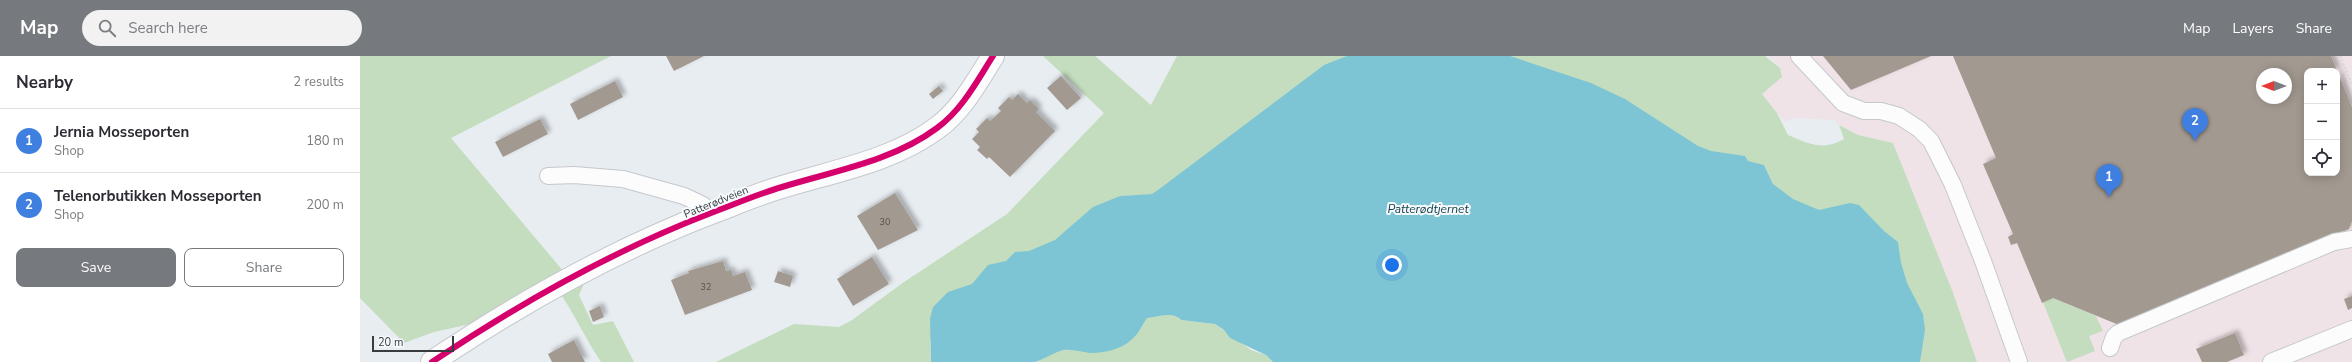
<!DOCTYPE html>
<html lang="en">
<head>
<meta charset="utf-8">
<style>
	body { margin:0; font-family:"Nunito Sans",sans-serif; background:#f2f2f3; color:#2b2b33 }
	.controls { position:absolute; right:12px; top:12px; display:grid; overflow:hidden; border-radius:8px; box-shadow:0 2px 10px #0003 }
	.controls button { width:36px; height:36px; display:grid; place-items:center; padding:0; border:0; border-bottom:1px solid #e1e1e2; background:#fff; color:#2b2b33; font:20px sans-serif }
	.compass { position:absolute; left:1896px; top:12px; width:36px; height:36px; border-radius:50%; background:#fff; box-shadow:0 2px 10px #0003; rotate:270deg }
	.scale { position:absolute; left:12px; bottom:10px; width:82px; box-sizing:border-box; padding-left:4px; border:2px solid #383c3f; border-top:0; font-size:11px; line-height:14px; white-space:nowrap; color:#383c3f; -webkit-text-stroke:3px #f6fafd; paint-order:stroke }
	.you { position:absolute; left:1032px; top:209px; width:14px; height:14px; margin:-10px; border:3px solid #fff; border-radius:50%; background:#1a73e8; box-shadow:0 0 0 6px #1a73e833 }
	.badge { display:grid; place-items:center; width:26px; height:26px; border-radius:50%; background:#767a7e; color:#fff; font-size:13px; font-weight:700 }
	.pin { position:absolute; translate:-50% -33px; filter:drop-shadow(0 1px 2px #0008) }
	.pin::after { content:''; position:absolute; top:21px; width:14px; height:12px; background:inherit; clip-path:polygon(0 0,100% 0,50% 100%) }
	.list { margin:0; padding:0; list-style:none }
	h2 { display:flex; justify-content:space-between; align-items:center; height:52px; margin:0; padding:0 16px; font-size:17px }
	h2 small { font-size:13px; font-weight:400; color:#7c7c81 }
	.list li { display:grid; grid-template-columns:26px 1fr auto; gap:12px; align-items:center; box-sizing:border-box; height:64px; padding:0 16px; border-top:1px solid #e1e1e2 }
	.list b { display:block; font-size:15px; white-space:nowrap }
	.list p { margin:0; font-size:13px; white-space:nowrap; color:#7c7c81 }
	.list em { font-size:13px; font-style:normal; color:#7c7c81 }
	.actions { display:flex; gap:8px; padding:12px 16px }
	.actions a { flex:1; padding:9px 0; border:1px solid #767a7e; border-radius:8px; text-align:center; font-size:14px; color:#767a7e }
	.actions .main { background:#767a7e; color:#fff }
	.icon { flex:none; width:22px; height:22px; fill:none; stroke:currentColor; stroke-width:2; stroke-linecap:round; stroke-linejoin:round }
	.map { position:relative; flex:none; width:1992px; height:306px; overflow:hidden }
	header { display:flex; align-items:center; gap:24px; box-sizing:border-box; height:56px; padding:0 20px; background:#767a7e; color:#fff }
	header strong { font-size:19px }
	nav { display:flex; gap:22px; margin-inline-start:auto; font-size:14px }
	.search { width:280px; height:36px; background:#f2f2f3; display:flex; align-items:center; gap:10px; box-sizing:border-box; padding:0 14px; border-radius:22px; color:#7c7c81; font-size:15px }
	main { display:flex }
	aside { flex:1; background:#fff }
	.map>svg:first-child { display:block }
	.commercial { fill:#efe3e7; fill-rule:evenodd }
	.green { fill:#c4ddbe }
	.water { fill:#7dc5d4 }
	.building { fill:#a29a91; fill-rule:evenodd; filter:url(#shadow) }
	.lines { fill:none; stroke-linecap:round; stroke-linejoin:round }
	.service-casing { stroke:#c5c8cc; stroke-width:18 }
	.minor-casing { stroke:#c5c8cc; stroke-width:24 }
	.path { stroke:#d6d8d9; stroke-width:2.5; stroke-dasharray:2 2; stroke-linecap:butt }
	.service { stroke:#fcfcfd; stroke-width:16 }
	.minor { stroke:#fcfcfd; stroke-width:22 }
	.cycleway-casing { stroke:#f6fafd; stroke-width:8 }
	.cycleway { stroke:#d6006c; stroke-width:6 }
	.labels { text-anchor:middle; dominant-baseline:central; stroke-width:4; stroke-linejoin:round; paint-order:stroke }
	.number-label { font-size:9px; fill:#525454 }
	.street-label { font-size:11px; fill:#383c3f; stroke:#f6fafd }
	.water-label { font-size:12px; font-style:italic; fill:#113f48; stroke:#f6fafd }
</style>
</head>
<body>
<header>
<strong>Map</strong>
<div class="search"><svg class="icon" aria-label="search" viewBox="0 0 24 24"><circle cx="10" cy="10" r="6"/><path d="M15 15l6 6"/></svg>Search here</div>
<nav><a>Map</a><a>Layers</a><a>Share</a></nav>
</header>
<main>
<aside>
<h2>Nearby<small>2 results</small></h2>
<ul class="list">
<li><span class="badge" style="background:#3f7fe0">1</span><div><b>Jernia Mosseporten</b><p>Shop</p></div><em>180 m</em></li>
<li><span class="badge" style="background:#3f7fe0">2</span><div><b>Telenorbutikken Mosseporten</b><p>Shop</p></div><em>200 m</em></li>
</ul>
<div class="actions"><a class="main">Save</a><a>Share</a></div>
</aside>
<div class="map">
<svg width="1992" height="306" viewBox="0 0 1992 306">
	<defs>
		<filter id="shadow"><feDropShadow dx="3.5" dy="-3.5" stdDeviation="2" flood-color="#0004"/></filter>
	</defs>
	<rect width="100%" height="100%" fill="#e8edf2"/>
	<path class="commercial" d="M1408 0H1992V306H1617L1592 234 1533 87 1498 79 1479 69 1475 64 1433 62 1425 66 1401 38 1422 21 1420 12ZM1947 15H1977V117H1947ZM1902 18H1926V42H1902Z"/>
	<path class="green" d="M0 0H251L91 82 204 216 115 267 74 276 44 287 0 242Z
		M683 0H735L791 49 817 0H1405L1420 12 1422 21 1402 38 1417 57 1428 79C1449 88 1463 95 1484 83L1479 69 1498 79 1533 87 1592 234 1617 306H1431L1413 128 1404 109 760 140 570 284 571 306H356L434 268 479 271 492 264 544 226 647 158 744 57Z
		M226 223 219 239 233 269 253 265 274 306H241C226 284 215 259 200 237Z
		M764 238 818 260 821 264 855 268 891 294 906 299 913 306H674C681 305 682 303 688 299 693 295 701 295 707 294Z
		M1693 242 1736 260 1743 275 1729 280 1735 295 1707 306 1683 246Z"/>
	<path class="water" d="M987 0H1150L1231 27 1265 43 1338 90 1351 95 1385 100 1388 105 1404 109 1413 128 1433 143 1459 154 1490 147 1499 149 1524 175 1538 186 1541 207 1547 227 1563 258 1565 274 1560 306H913L906 299 870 282 864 274 855 268 821 264C813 255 798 261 787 262 783 267 781 273 777 278 766 292 748 297 730 297 721 296 713 293 705 294 692 296 685 304 674 306H571L570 263 573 251 588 236 612 228 628 209 646 205 655 196 669 195 695 184 733 151 760 140 792 138 798 134 964 9Z"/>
	<path class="building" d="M306 0H344L314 15Z
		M1463 0H1571L1491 34Z
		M1593 0H1971L1992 51V165L1989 173 1759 269 1693 242 1682 247 1657 187 1651 189 1648 181 1653 178 1623 108 1636 102ZM1947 15H1977V117H1947ZM1902 18H1926V42H1902Z
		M701 20 721 42 707 54 687 32Z
		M255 25 263 41 218 64 210 48Z
		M579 30 583 35 573 43 569 38Z
		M658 38 667 47 670 44 679 53 676 56 695 75 650 121 629 101 627 103 617 94 620 91 612 83 619 76 616 73 627 62 630 65 641 55 638 52 649 41 652 44Z
		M180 63 188 78 143 101 135 86Z
		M535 137 558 174 518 194 497 160Z
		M512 201 529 228 493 250 477 223Z
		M363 205 366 215 371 214 373 220 385 216 392 234 325 259 311 224 329 217 328 215Z
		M418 215 433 220 430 231 414 226Z
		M1992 240V252L1988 254 1984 243Z
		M240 250 244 261 233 266 229 255Z
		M1875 277 1884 299 1867 306H1842L1836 293Z
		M214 284 225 306H192L188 298Z"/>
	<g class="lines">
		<g class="service-casing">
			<path id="service" d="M1439 0 1483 47 1504 55H1521L1539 60 1559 73 1571 85 1593 129 1623 205 1659 306
				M188 120 214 119 263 123 324 140 343 149 349 158
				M1750 292 1754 281 1758 277 1974 186 1992 183
				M1911 306 1992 273"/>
		</g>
		<g class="minor-casing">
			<path id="minor" d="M72 306C160 247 252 195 351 157 375 148 398 138 422 131 474 115 533 105 577 72 602 54 617 25 633 0"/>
		</g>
		<path class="path" d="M1980 0 1992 28"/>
		<use href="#service" class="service"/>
		<use href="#minor" class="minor"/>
		<g class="cycleway-casing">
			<path id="cycleway" d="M72 306C160 247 252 195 351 157 375 148 398 138 422 131 474 115 533 105 577 72 602 54 617 25 633 0"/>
		</g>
		<use href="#cycleway" class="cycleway"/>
	</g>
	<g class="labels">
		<g class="number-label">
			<text x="525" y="166">30</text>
			<text x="346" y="231">32</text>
		</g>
		<g class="street-label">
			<text transform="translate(356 146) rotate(-22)">Patterødveien</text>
		</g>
		<g class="water-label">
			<text x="1068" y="153">Patterødtjernet</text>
		</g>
	</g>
</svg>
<div class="controls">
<button>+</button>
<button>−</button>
<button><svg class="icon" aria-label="locate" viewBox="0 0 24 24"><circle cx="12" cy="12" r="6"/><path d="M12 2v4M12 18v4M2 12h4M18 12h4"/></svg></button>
</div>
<svg class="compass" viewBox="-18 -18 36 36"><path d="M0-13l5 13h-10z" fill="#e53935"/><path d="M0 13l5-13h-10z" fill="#7c7c81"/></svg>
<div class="scale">20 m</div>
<div class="you"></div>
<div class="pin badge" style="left:1749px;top:141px;background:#3f7fe0">1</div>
<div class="pin badge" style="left:1835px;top:85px;background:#3f7fe0">2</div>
</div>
</main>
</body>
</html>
